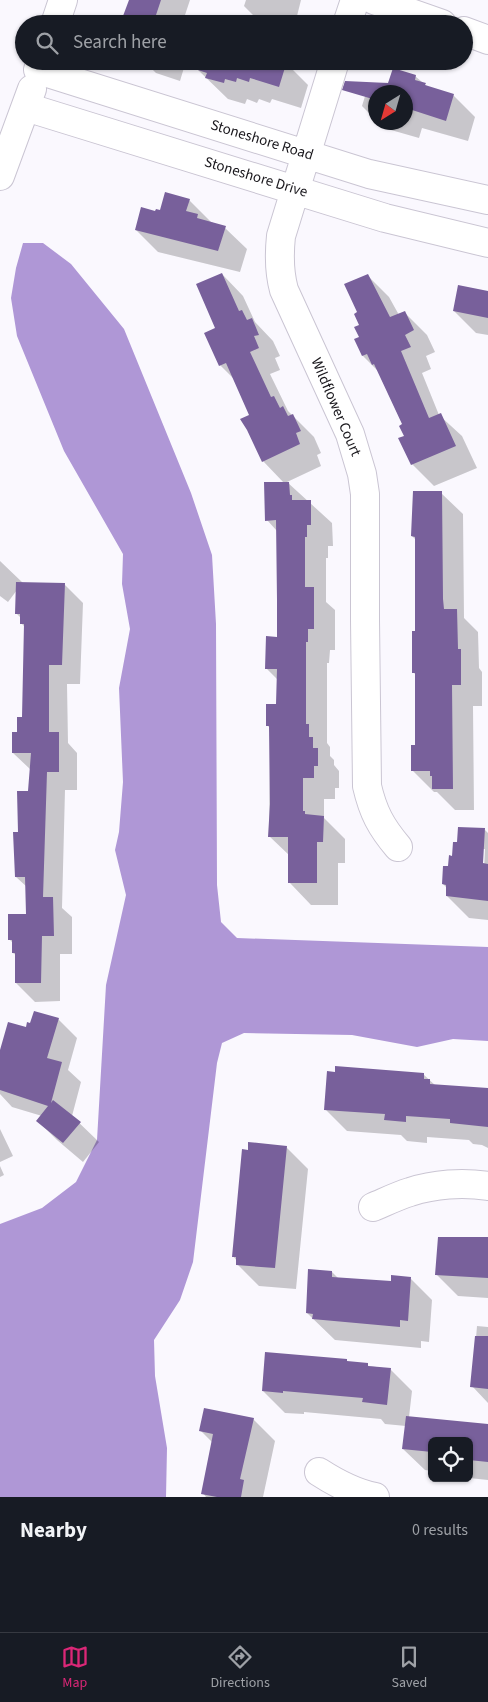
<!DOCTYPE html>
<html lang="en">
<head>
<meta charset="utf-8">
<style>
	body { margin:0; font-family:"Source Sans 3",sans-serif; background:#20242c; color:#f1f3f6 }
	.controls { position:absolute; right:15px; bottom:15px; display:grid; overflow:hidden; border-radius:8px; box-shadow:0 1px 4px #0004 }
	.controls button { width:45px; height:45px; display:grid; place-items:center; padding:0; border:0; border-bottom:1px solid #363941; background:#171b24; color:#f1f3f6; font:25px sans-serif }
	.compass { position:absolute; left:368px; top:85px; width:45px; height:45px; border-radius:50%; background:#171b24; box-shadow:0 1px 4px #0004; rotate:217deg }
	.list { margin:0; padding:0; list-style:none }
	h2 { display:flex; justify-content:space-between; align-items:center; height:65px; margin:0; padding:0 20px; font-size:21px }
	h2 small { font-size:16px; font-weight:400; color:#9ea1a6 }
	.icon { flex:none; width:28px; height:28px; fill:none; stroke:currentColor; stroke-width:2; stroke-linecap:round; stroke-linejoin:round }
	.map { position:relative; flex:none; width:488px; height:1497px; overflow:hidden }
	.search { position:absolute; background:#171b24; box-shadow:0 1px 4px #0004; left:15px; right:15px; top:15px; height:55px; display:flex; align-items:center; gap:12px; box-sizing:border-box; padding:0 18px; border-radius:28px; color:#9ea1a6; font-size:19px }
	.sheet { height:135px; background:#171b24 }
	nav { display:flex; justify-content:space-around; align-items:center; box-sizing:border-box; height:70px; border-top:1px solid #363941; background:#171b24; font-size:14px; color:#9ea1a6 }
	nav a { display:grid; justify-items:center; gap:2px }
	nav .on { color:#db2777 }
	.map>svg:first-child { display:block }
	.water { fill:#af97d6 }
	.shadow { fill:#0003; fill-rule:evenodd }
	.building { fill:#78609b }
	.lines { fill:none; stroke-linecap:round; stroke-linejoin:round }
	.minor-casing { stroke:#cac5d3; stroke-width:30 }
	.minor { stroke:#fff; stroke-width:28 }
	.labels { text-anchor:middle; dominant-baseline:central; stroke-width:4; stroke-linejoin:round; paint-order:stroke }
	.street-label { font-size:15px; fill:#19171c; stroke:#fff }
</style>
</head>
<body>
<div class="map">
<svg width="488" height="1497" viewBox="0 0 488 1497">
	<rect width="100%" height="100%" fill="#faf8fe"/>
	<path class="water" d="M23 243H43L71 264 124 329 191 493 212 555 216 624 217 885 221 922 237 938 488 947V1041L453 1039 417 1047 352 1035 244 1033 222 1043 217 1063 193 1262 180 1300 154 1340 155 1376 167 1448 166 1497H0V1224L42 1208 76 1182 97 1140 106 985 126 895 115 850 119 832 123 782 119 688 130 629 122 584 123 554 64 451 17 336 11 298 16 268Z"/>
	<path class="shadow" d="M131 0H190L182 24H122Z
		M246 0H301L295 24H262L244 6Z
		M144 61H186L180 81 156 73Z
		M280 61 286 63 308 85 301 108 272 99 270 103 259 99 257 103 247 99 245 104 228 99 197 69Z
		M415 76 429 88 453 95 475 117 468 141 422 128 419 138 384 128 378 122H406V92H376V120L362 106 369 83 389 85Z
		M189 200 211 222 225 228 247 249 240 272 158 252 136 230 161 211Z
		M222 274 243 296 255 322 273 341 280 356 275 358 280 370 270 374 288 411 314 437 321 453 317 455 321 466 287 482 332 523 333 546H328V558H326V602L335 610V650H330L329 663H327V743L330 747V756L334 760V765L339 771V788H335V799H324V818L345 839V863H338V905H311L290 883V856L269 836 270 728 267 725 277 705 278 680 267 669 278 638 277 531 267 520 284 483 263 461 251 415 235 380 220 365 217 329Z
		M367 275 389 297 399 315 405 313 427 335 435 352 426 356 431 369 422 373 439 415 462 436 477 468 434 486 412 464 403 425 378 371 363 356 356 340 361 338 359 313Z
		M488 292V335L476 333 454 311Z
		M441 493 463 514 464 618 478 632 479 668 482 672V706H473L474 810H455L437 792H434L412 770 416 746V675L413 672 416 632V540L412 536Z
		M0 561 23 583 64 584 83 603 80 684H67L68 743 77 753V790H65L62 908 72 917V954H60V1001L35 1002 16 983 17 956 13 953V943L10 940 28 915 27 887 16 877 20 833 29 792 31 770 13 753 24 718 25 627 21 623V618L16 613 17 590 8 602 0 596Z
		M485 830 488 833V920L469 918 447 896V888L443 884 454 857ZM483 849H485L484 870H482Z
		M58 1019 77 1038 68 1070 81 1082 72 1116 99 1142 83 1162 57 1140 38 1121 42 1116 12 1107 0 1094V1062L26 1029Z
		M423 1074 436 1086 488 1090V1148L482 1145 473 1144 469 1140 427 1137V1143L407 1141 401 1135 347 1131 325 1109Z
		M0 1129 13 1156 0 1162Z
		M286 1147 308 1169 296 1289 259 1286 237 1264V1261L233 1256Z
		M0 1166 4 1175 0 1177Z
		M488 1239V1298L458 1296 436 1274Z
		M332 1272 338 1278 392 1282 410 1278 432 1300 429 1342 421 1341V1348L335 1340 307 1313Z
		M477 1326 488 1327V1403L472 1386Z
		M349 1363 390 1369 412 1391 409 1417 488 1425V1480L469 1478V1441H432V1471L425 1470 403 1449 406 1426 385 1424 381 1419 304 1412V1414L285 1413 263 1391Z
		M253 1419 275 1441 263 1497H206L203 1493 213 1443 201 1431Z"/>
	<path class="building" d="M129 0H161L153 24H120Z
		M183 61H287L279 87 250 78 249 82 237 78 236 82 225 79 224 83 205 78 207 73 183 65Z
		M393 68 416 75 415 80 426 83 425 85 454 94 446 121 406 108V92H376V100L342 90 345 81 388 83Z
		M165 192 190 199 186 211 198 214 197 218 226 226 218 251 135 230 141 207 155 211 156 209 160 210Z
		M222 273 239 311 242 310 247 320 252 318 259 335 254 336 259 348 250 352 271 397 274 396 280 408 283 406 288 416 293 414 301 431 296 433 300 444 262 462 247 430 240 419 249 415 226 363 219 366 204 333 215 328 196 284Z
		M368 274 390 317 405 311 414 330 405 335 411 347 401 351 429 418 441 413 456 446 411 465 398 438 404 436 399 426 402 424 374 364 372 365 367 354 362 356 354 339 359 337 354 327 359 325 354 314 357 312 344 284Z
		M458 285 488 291V318L453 311Z
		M264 482H289L290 495H292V500H311V525H307V537H305V587H314V629H308V642H306V724H309V737H313V748H318V766H314V778H303V811H305V814L324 816 323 842H317V883H288V837H268L270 804 269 726H266V704H276L277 669H265L266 636 277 637V600L276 520 265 521Z
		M413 491H442L443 599 444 609H457L458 649H461V685H452L453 789H432V776H430V771H411V745H415V673H412V631H415V537L411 536Z
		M16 582 65 583 62 665H49V732H59V772H47L43 897H53L54 936H42L41 983H15V953H12V940H8V914H26L25 877H15L13 832H18L17 791H28L31 753H12V732H17V717H22L24 624H20V614H15Z
		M458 827 485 828 483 863 488 864V901L446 896V885L442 884 443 866H448L449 855 452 856 453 842H457Z
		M34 1011 59 1018 47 1058 62 1062 51 1103 53 1100 81 1122 63 1143 36 1121 48 1106 0 1090V1050L8 1022 26 1027 27 1022 30 1023Z
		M335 1066 424 1073V1079H430V1084L488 1088V1127L450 1123V1119L406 1116V1122L384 1120 385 1114 324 1110 327 1071 335 1072Z
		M248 1142 287 1146 275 1268 236 1265V1257H232L242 1149 248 1150Z
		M438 1237H488V1278L435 1275Z
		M308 1269 332 1271V1277L391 1281V1275L411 1277 408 1321 400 1320V1327L312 1319 313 1314 306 1313Z
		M475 1336H488V1389L470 1387Z
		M265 1352 347 1359V1361L368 1363V1366L391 1368 387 1405 362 1402 363 1398 283 1391V1393L262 1391Z
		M204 1408 254 1418 240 1479 244 1480 241 1497H217L201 1494 213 1434 199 1431Z
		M406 1416 488 1424V1462L469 1460V1441H432V1452L402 1449Z"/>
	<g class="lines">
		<g class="minor-casing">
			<path id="minor" d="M374 0 442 24
				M55 24 63 0
				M347 24 355 0
				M464 31 488 40
				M335 61 281 236C279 255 279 272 284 290L350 434 362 474 365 494V620L367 786C373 812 381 827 398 847
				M38 70 369 174 488 200
				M26 107 385 218 488 243
				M0 176 32 89
				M373 1207C385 1202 397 1196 410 1192 434 1184 463 1182 488 1186
				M319 1472C336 1483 355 1493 375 1497"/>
		</g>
		<use href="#minor" class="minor"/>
	</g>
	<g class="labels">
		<g class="street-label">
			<text transform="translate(262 140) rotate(17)">Stoneshore Road</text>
			<text transform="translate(256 177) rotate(17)">Stoneshore Drive</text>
			<text transform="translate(336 407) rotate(67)">Wildflower Court</text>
		</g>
	</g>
</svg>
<div class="controls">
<button><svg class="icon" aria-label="locate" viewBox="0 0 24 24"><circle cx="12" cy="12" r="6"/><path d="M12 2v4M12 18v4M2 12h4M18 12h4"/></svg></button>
</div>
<svg class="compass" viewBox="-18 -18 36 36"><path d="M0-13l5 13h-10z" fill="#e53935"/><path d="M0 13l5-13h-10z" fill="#9ea1a6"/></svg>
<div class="search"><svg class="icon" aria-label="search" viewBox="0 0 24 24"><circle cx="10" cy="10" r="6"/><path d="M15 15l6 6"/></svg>Search here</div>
</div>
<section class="sheet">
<h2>Nearby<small>0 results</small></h2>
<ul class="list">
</ul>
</section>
<nav>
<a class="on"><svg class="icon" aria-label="map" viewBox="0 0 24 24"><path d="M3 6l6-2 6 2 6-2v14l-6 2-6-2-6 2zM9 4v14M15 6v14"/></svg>Map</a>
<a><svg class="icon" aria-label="directions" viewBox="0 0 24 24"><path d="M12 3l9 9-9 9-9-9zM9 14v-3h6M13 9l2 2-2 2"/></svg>Directions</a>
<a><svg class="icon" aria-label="saved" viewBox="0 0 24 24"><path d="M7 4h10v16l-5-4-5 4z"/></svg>Saved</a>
</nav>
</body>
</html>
